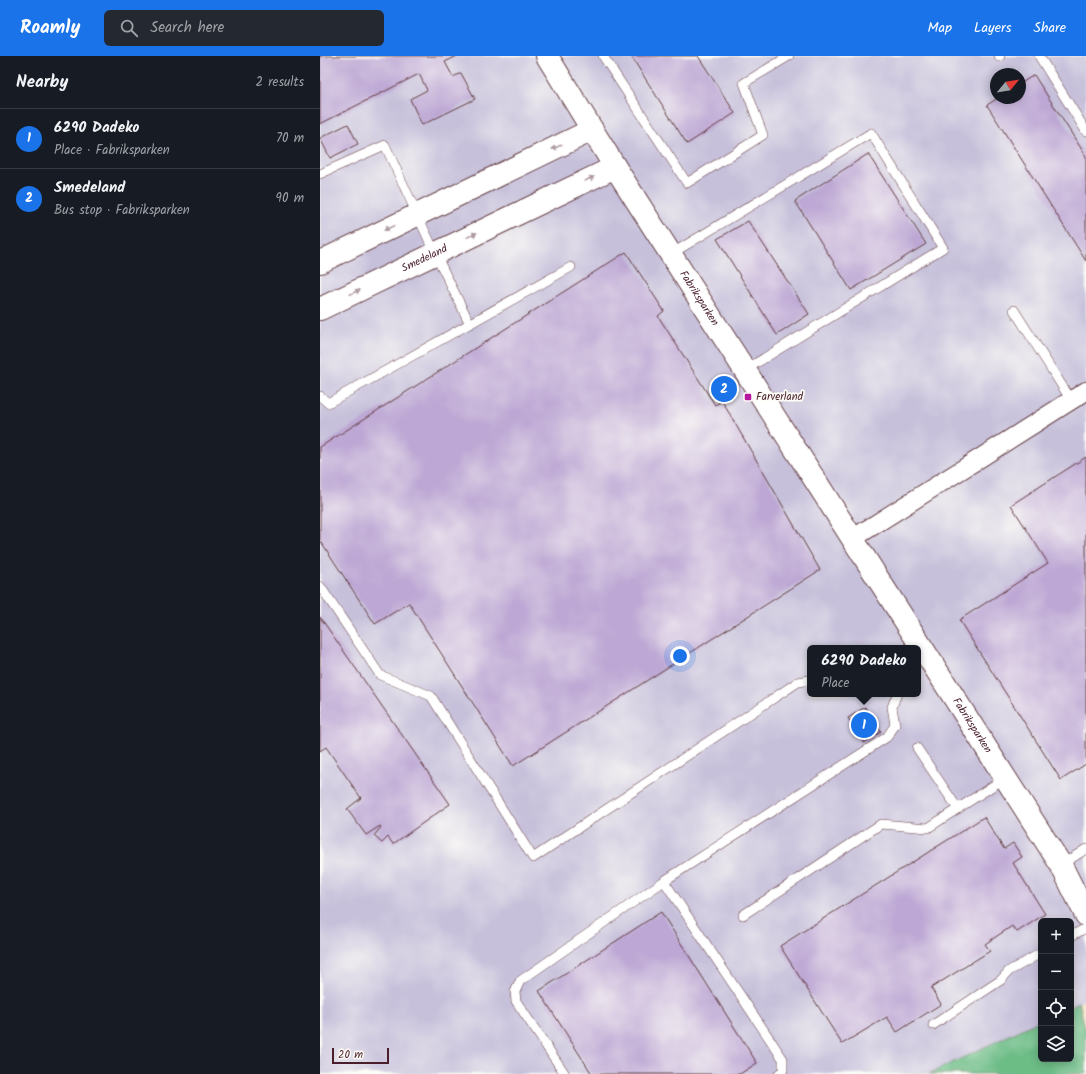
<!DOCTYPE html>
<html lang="en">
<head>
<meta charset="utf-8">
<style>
	body { margin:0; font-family:Kalam,sans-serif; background:#242831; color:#f1f3f6 }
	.controls { position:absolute; right:12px; bottom:12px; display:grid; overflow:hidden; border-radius:6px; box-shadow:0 2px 10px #0003 }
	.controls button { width:36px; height:36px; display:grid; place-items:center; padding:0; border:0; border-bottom:1px solid #363941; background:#171b24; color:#f1f3f6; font:20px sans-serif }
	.compass { position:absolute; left:670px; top:12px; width:36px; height:36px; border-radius:50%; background:#171b24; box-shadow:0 2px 10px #0003; rotate:60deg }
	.scale { position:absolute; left:12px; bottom:10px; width:57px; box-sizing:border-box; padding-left:4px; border:2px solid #4a1f2b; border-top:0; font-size:11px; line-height:14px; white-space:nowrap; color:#4a1f2b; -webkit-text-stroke:3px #fdfcf7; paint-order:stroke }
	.you { position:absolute; left:360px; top:600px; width:14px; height:14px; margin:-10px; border:3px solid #fff; border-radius:50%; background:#1a73e8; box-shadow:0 0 0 6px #1a73e833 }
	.badge { display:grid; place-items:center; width:26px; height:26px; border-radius:50%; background:#1a73e8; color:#fff; font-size:13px; font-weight:700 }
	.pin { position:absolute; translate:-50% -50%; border:2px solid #fff; box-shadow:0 1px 4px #0006 }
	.popup { position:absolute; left:487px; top:589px; width:114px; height:52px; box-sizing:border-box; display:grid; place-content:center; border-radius:6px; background:#171b24; filter:drop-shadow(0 1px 3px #0005); font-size:13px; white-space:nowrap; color:#9ea1a6 }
	.popup b { font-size:15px; color:#f1f3f6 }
	.popup::after { content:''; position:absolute; left:50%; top:100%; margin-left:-8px; border:8px solid transparent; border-top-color:#171b24 }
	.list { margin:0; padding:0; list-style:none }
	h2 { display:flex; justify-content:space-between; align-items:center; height:52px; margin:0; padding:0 16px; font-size:17px }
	h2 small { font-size:13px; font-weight:400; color:#9ea1a6 }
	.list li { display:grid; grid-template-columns:26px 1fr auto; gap:12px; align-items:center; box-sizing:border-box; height:60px; padding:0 16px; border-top:1px solid #363941 }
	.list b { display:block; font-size:15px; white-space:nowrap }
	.list p { margin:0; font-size:13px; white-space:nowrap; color:#9ea1a6 }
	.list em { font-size:13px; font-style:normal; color:#9ea1a6 }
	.icon { flex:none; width:22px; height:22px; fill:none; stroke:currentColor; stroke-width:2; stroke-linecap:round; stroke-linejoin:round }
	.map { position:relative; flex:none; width:766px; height:1018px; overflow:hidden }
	header { display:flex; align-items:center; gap:24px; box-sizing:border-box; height:56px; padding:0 20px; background:#1a73e8; color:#fff }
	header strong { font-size:19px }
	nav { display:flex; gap:22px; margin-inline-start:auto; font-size:14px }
	.search { width:280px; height:36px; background:#242831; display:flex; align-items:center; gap:10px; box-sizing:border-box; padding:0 14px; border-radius:6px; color:#9ea1a6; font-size:15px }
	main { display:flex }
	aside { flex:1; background:#171b24 }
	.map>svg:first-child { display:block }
	.industrial { fill:#c6c0da; fill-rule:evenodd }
	.forest { fill:#6cbc86; stroke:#5b6e58 }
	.building { fill:#bda7d4 }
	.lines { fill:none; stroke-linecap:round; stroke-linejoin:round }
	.service-casing { stroke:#633c42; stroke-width:10 }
	.minor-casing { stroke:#633c42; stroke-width:20 }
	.tertiary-casing { stroke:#633c42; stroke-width:24 }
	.service { stroke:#fff; stroke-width:9 }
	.minor { stroke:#fff; stroke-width:18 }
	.tertiary { stroke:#fff; stroke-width:22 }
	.oneway { fill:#ae9aa0 }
	.poi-dot { fill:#b5179e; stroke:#fdfcf7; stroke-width:1.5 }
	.labels { text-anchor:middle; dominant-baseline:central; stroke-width:3.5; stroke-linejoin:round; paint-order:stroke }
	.street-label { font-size:11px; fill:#4a1f2b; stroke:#fdfcf7 }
	.poi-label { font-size:11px; fill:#4a1f2b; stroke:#fdfcf7; text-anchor:start }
</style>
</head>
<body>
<header>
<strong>Roamly</strong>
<div class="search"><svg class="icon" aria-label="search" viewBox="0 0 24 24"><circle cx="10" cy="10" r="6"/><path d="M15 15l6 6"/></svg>Search here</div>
<nav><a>Map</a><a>Layers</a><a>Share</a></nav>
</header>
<main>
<aside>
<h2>Nearby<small>2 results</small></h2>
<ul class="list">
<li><span class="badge">1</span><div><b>6290 Dadeko</b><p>Place · Fabriksparken</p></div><em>70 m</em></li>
<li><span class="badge">2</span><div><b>Smedeland</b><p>Bus stop · Fabriksparken</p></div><em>90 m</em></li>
</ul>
</aside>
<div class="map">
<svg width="766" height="1018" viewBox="0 0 766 1018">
	<rect width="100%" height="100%" fill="#fdfcf7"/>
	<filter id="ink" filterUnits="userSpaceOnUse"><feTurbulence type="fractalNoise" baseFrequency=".025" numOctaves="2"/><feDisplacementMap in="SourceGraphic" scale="8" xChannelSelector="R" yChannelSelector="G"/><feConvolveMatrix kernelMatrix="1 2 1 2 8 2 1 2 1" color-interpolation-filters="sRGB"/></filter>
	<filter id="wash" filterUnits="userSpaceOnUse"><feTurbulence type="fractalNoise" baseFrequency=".012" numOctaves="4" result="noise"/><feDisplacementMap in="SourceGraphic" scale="16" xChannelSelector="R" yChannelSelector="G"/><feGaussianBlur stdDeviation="0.9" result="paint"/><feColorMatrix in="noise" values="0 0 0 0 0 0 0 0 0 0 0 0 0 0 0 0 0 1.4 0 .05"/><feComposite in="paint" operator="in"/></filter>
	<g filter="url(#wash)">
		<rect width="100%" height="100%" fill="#f0e1c2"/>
		<path class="industrial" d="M0 0H766V943L751 950V865H721V964L609 1018H0ZM676 18H700V42H676ZM490 592H598V638H490Z"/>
		<path class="forest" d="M759 946 766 976V1018H609L721 964V1003H751V950Z"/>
		<g id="blocks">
			<path class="building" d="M0 0H137L125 6 133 21 141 17 155 43 102 69 90 43 107 34 99 18 0 68Z
				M311 0H378L415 57 367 88Z
				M714 19 766 100V205L667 49 678 42H700V28Z
				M28 68 38 88 10 102 0 82Z
				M548 98 606 188 531 234 475 145Z
				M428 165 489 258 457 279 397 183Z
				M306 196 344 255 338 260 395 349 402 345 500 514 193 710 89 547 55 568 0 484V391Z
				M766 401V708L741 724 639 564 728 507 691 449Z
				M0 561 130 748 73 788 68 781 62 787 54 780 61 771 60 770 46 779 27 753 41 742 6 691 0 695Z
				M545 651 561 676 544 687 528 662Z
				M664 761 684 793 693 787 702 801 693 807 725 858 697 876 692 870 665 888 670 895 611 932 621 948 577 976 567 961 522 988 460 890Z
				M341 856 437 1007 420 1018H272L219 935Z"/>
		</g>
	</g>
	<g filter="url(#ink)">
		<use href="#blocks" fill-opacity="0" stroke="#633c42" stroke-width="1"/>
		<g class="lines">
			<g class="service-casing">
				<path id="service" d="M283 0 367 127 443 79 424 27 469 0
					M719 0 766 75
					M679 1 680 0
					M0 118 65 89 115 197 150 268
					M351 198 551 77 623 192 425 314
					M694 254 751 344
					M0 340 8 347 251 211
					M0 530 60 619 111 640 213 802 478 626 490 624
					M597 692 638 753
					M741 809 766 793
					M344 825 463 1003V1014L459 1018
					M423 859 561 768 608 772 685 722
					M751 880 766 872
					M613 969 681 924 689 915 721 897
					M245 1018 196 945 195 936 200 925 344 825 567 681 575 669 572 651 577 638"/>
			</g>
			<g class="minor-casing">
				<path id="minor" d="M532 483 766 335"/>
			</g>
			<g class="tertiary-casing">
				<g id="tertiary">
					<path id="s1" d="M227 0 295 111 741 809 766 859"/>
					<path d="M0 206 272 74"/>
					<path id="s2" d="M0 253 295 111"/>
				</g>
			</g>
			<use href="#service" class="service"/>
			<use href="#minor" class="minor"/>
			<use href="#tertiary" class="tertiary"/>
		</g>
		<defs><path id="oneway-solid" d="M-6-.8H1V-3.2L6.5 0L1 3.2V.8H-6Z"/></defs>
		<g class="oneway">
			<use href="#oneway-solid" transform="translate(237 91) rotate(154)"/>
			<use href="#oneway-solid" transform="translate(269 123) rotate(-26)"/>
			<use href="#oneway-solid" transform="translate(69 172) rotate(154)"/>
			<use href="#oneway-solid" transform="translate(152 179) rotate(-26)"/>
			<use href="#oneway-solid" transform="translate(35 236) rotate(-26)"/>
		</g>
	</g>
	<rect class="poi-dot" x="424" y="337" width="8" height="8" rx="2"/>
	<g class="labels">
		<g class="street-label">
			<text stroke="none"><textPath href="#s2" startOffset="116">Smedeland</textPath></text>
			<text stroke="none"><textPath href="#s1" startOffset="286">Fabriksparken</textPath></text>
			<text stroke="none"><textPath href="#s1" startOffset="793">Fabriksparken</textPath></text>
		</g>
		<g class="poi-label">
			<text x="436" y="341">Farverland</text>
		</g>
	</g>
</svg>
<div class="controls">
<button>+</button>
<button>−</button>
<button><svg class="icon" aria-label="locate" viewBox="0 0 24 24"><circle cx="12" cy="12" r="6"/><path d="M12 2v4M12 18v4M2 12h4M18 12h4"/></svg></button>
<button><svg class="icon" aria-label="layers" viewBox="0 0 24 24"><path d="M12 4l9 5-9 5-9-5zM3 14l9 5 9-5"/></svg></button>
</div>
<svg class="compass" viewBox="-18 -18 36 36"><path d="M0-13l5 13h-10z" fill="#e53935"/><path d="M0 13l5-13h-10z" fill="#9ea1a6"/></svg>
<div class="scale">20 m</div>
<div class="you"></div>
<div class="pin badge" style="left:544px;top:669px">1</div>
<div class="popup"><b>6290 Dadeko</b>Place</div>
<div class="pin badge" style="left:404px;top:333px">2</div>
</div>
</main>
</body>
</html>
